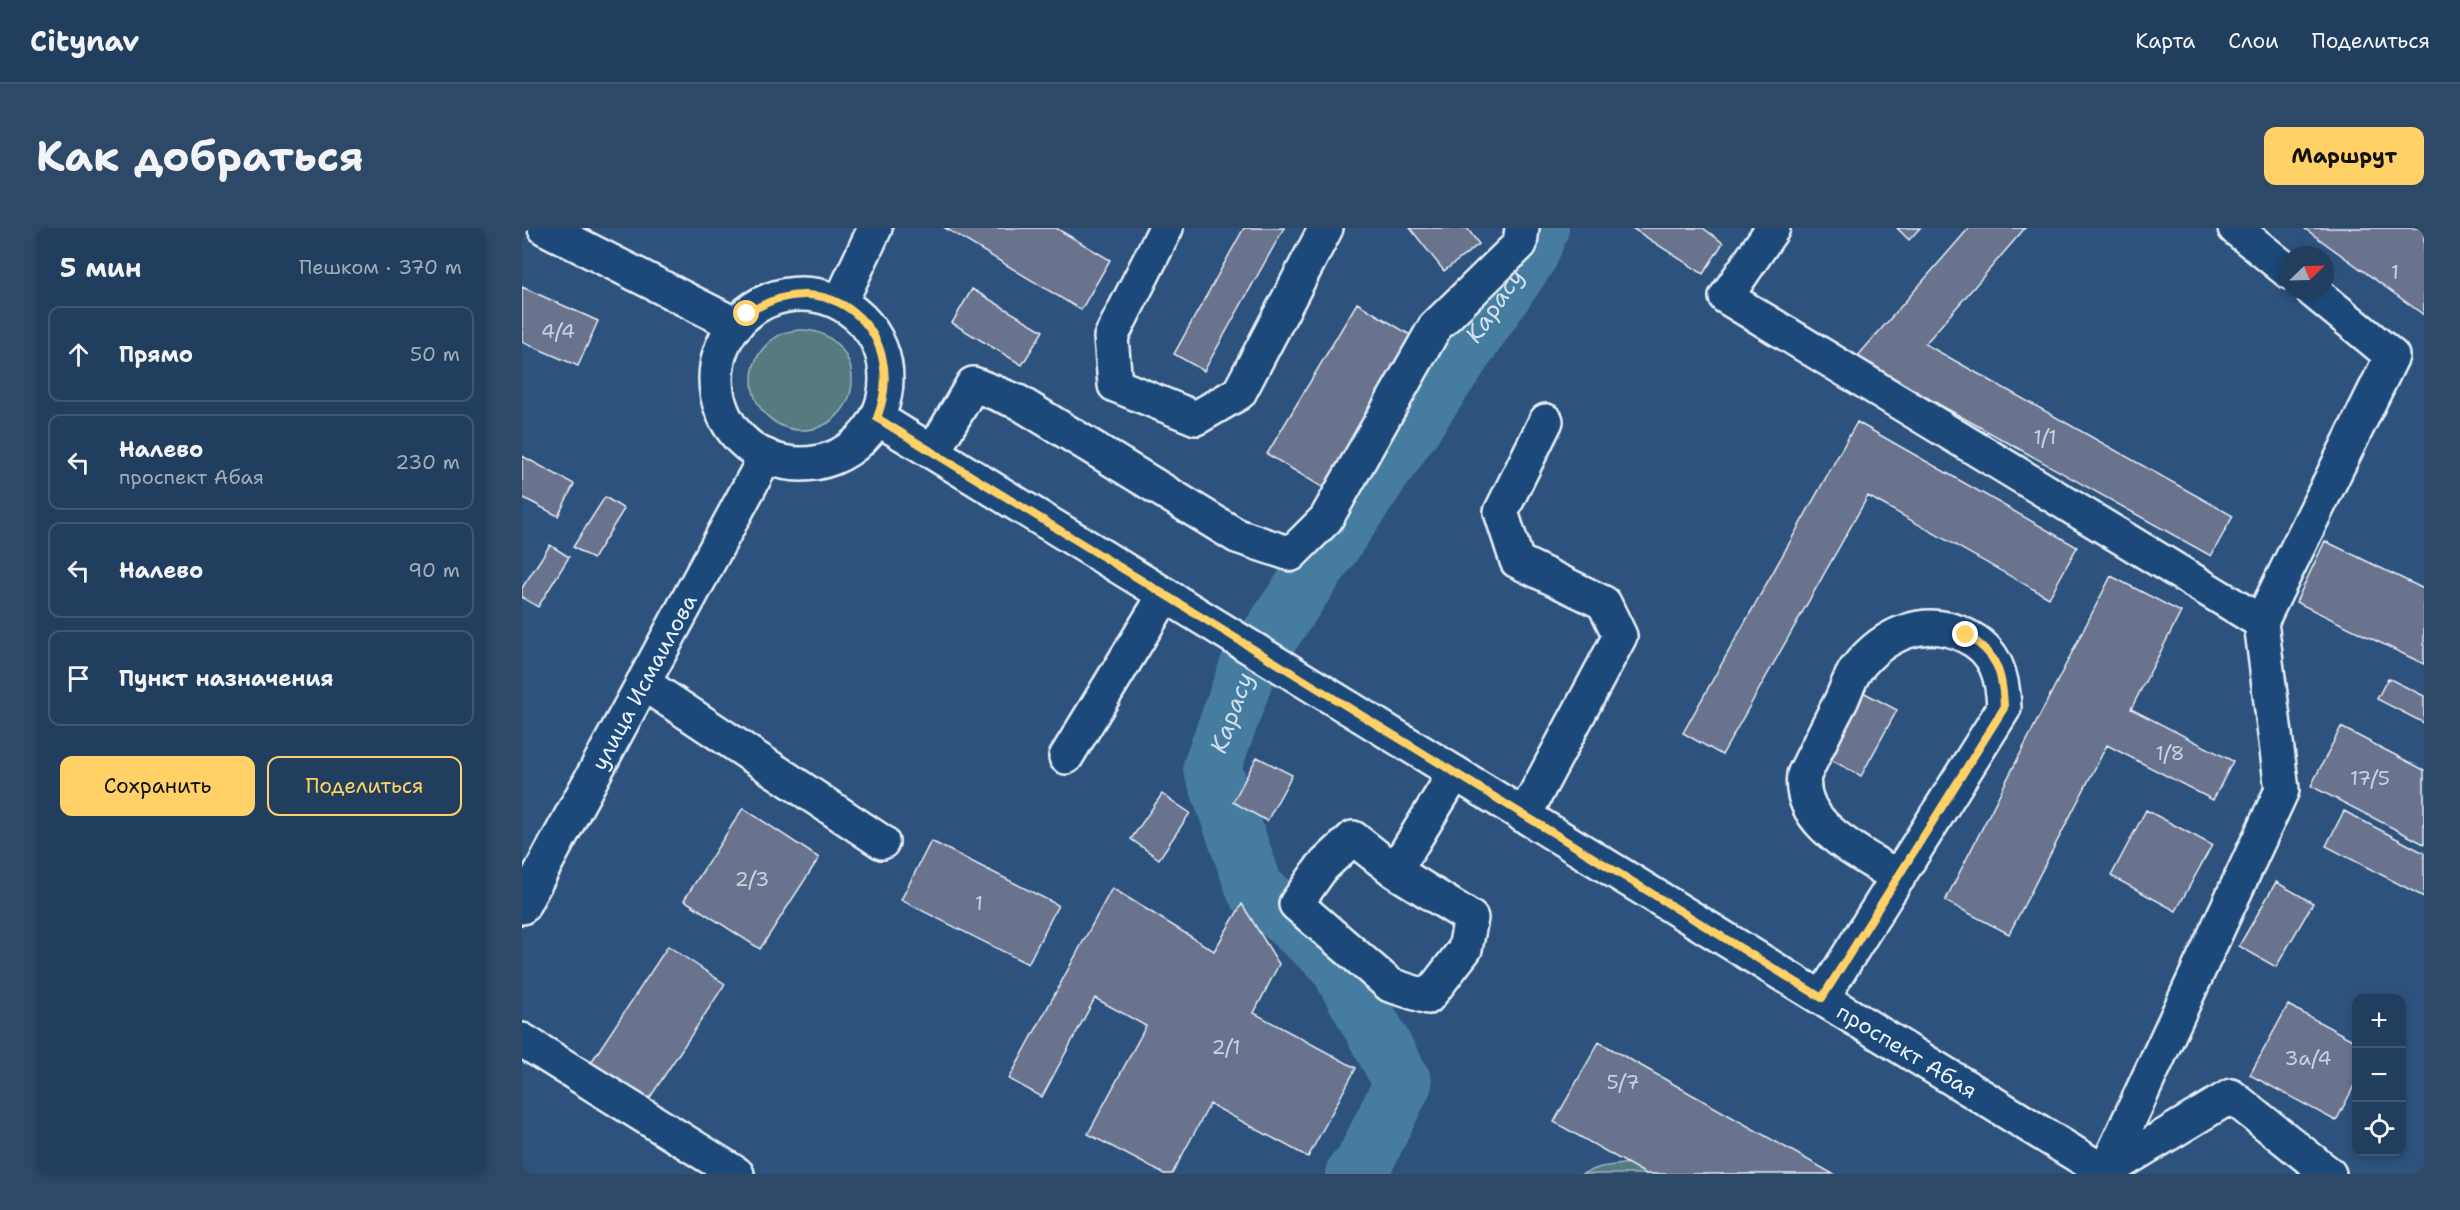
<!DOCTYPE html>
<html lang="ru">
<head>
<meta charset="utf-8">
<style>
	body { margin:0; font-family:"Shantell Sans",sans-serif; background:#2e4967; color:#f1f3f6 }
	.controls { position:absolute; right:18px; bottom:18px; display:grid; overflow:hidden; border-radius:12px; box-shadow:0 3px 9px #0003 }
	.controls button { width:54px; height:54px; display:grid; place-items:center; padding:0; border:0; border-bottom:2px solid #3f5773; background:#223e5e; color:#f1f3f6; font:30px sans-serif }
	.compass { position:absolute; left:1758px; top:18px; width:54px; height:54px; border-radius:50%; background:#223e5e; box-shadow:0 3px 9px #0003; rotate:67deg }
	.stop { position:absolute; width:18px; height:18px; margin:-14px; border:4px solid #ffd166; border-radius:50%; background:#fff }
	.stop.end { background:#ffd166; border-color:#fff; box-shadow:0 2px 6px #0008 }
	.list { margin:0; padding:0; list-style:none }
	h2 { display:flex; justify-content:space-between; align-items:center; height:78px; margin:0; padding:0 24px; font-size:26px }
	h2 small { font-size:20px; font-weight:400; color:#a2aebc }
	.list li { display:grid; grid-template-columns:39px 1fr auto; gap:18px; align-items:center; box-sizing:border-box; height:96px; margin:0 12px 12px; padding:0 12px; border:2px solid #3f5773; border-radius:12px }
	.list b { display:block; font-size:22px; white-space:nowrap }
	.list p { margin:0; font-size:20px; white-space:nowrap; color:#a2aebc }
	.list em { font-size:20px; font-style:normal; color:#a2aebc }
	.actions { display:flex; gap:12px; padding:18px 24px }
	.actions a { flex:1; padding:14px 0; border:2px solid #ffd166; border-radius:12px; text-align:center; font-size:21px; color:#ffd166 }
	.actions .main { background:#ffd166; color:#111 }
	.icon { flex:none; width:33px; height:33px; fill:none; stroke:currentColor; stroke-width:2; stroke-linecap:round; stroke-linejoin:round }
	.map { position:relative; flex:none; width:1902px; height:946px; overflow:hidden; border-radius:12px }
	header { display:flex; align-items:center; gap:36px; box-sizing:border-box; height:84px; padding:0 30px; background:#223e5e; border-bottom:2px solid #3f5773 }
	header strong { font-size:28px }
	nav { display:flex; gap:33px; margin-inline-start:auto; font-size:21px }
	.intro { display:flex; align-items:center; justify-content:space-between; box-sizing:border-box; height:144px; padding:0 36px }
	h1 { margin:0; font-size:42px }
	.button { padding:15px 27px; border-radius:12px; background:#ffd166; color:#111; font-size:21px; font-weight:700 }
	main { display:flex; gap:36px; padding:0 36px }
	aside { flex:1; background:#223e5e; border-radius:12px; box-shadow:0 3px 9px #0003 }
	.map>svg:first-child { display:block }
	.green { fill:#557a80; stroke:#9eb6bc; stroke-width:1.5 }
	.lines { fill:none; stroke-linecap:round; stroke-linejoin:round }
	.river { stroke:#447ba0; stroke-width:58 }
	.building { fill:#6b738e; stroke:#e8f1f8; stroke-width:1.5 }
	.minor-casing { stroke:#e8f1f8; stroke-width:38 }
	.major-casing { stroke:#e8f1f8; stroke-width:38 }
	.minor { stroke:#1f4a7a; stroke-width:33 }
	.major { stroke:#1f4a7a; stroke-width:33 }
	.route { stroke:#ffd166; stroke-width:8 }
	.labels { text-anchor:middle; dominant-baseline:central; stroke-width:6; stroke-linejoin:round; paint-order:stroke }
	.number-label { font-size:20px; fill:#c9d2de }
	.street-label { font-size:22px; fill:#e8f1f8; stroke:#1f4a7a }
	.water-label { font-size:24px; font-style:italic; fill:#cfdfeb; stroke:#1f4a7a }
</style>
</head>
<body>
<header>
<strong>Citynav</strong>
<nav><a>Карта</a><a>Слои</a><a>Поделиться</a></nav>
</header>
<div class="intro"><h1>Как добраться</h1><a class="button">Маршрут</a></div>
<main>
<aside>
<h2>5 мин<small>Пешком · 370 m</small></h2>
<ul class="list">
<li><svg class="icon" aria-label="ahead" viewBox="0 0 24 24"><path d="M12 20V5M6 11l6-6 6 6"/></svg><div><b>Прямо</b></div><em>50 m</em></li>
<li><svg class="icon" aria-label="left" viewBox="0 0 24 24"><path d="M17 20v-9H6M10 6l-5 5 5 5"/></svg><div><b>Налево</b><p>проспект Абая</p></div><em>230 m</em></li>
<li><svg class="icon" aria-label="left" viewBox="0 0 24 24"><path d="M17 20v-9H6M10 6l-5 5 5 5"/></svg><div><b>Налево</b></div><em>90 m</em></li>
<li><svg class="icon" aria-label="arrive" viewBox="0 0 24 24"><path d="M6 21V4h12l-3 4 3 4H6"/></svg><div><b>Пункт назначения</b></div></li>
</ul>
<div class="actions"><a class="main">Сохранить</a><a>Поделиться</a></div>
</aside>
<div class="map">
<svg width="1902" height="946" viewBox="0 0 1902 946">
	<rect width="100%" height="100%" fill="#2e527e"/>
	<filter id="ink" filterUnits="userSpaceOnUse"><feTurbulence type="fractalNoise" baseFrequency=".0167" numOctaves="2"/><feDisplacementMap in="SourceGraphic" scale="12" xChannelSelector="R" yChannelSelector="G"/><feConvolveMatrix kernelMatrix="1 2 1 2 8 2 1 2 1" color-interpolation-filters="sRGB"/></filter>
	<g filter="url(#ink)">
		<path class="green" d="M230 152a50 50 0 1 1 100 0a50 50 0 1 1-100 0Z
			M1137 931 1172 946H1059L1079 939Z"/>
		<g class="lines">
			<path class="river" id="s1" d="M832 946 837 945 881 855 814 733 733 661 690 539 726 440 1007 27 1018 0"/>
		</g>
		<path class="building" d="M423 0H534L588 32 559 82Z
			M722 0H762L682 143 652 126Z
			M888 0H945L957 16 922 43Z
			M1110 0H1181L1201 15 1181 46Z
			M1375 0H1398L1387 12Z
			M1447 0H1503L1403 116 1711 288 1689 328 1334 130Z
			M1782 0H1899L1902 2V87Z
			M0 59 76 93 56 138 0 114Z
			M450 61 521 103 500 137 430 95Z
			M835 75 895 111 805 262 745 226Z
			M1335 194 1555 319 1527 370 1346 268 1200 527 1161 505Z
			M0 228 52 256 36 288 0 269Z
			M83 269 102 281 71 331 51 319Z
			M1803 313 1902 361V436L1774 374Z
			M28 317 47 329 16 379 0 369V360Z
			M1589 348 1659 384 1609 481 1711 533 1691 572 1585 517 1487 706 1423 673Z
			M1866 450 1902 468V495L1855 471Z
			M1337 462 1375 482 1339 548 1302 528Z
			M1819 499 1902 542V616L1789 558Z
			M735 529 770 547 745 593 711 574Z
			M640 566 668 585 637 631 609 611Z
			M221 580 297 630 238 721 162 672Z
			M1624 582 1690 617 1654 683 1589 648Z
			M1822 583 1902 625V669L1804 618Z
			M409 613 536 677 506 736 379 672Z
			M1754 654 1791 675 1754 739 1717 718Z
			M590 660 692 723 720 676 757 736 732 785 834 840 786 929 688 876 650 946H642L566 906 624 798 573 770 520 869 487 851Z
			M146 718 203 756 121 880 64 842Z
			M1766 777 1834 814V854L1814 893 1728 847Z
			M1077 814 1311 946H1124L1032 894Z"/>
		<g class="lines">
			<g class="minor-casing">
				<path id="minor" d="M23 0 214 97
					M644 0 589 109 593 157 674 190 717 165 804 0
					M1251 0 1204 69 1739 394
					M1713 0 1767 44
					M318 75 353 0
					M411 224 451 156 496 174 715 308 769 326 804 291 913 99 998 16 1000 0
					M121 455 360 614
					M544 529 643 367
					M1002 588 1098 408 1082 375 995 333 979 284 1024 193
					M873 643 949 690 943 721 906 769 868 757 774 676 800 639 831 610 873 643 933 545
					M1300 770 1482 480C1481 449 1474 422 1444 408 1403 387 1362 406 1335 440 1328 449 1324 462 1319 473 1306 497 1294 522 1282 547 1275 598 1340 625 1376 650
					M0 812 215 946
					M1583 944 1760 562 1739 394 1870 128 1791 63
					M1583 944 1709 868 1807 946"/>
			</g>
			<g class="major-casing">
				<g id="major">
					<circle cx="279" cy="151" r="85"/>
					<path id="s2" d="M355 190 1586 946"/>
					<path id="s3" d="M0 679 244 228"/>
				</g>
			</g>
			<use href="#minor" class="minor"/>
			<use href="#major" class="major"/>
		</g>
	</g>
	<g class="lines" filter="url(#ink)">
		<path class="route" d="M225 86C304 32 389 102 355 190L1300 770 1482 480C1481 445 1475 425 1444 407"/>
	</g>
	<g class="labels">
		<g class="number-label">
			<text x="1873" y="44">1</text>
			<text x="36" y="103">4/4</text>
			<text x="1523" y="209">1/1</text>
			<text x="1648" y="525">1/8</text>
			<text x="1848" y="550">17/5</text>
			<text x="230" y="651">2/3</text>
			<text x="457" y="675">1</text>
			<text x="704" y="819">2/1</text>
			<text x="1786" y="830">3а/4</text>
			<text x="1101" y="854">5/7</text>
		</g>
		<g class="street-label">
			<text stroke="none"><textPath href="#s3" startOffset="256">улица Исмаилова</textPath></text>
			<text stroke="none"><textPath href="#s2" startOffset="1209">проспект Абая</textPath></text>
		</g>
		<g class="water-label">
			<text stroke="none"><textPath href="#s1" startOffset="1026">Карасу</textPath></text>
			<text stroke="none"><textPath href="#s1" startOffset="540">Карасу</textPath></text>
		</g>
	</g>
</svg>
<div class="controls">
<button>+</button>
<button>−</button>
<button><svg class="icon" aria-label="locate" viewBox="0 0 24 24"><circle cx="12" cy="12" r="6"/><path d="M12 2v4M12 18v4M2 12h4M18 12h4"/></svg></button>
</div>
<svg class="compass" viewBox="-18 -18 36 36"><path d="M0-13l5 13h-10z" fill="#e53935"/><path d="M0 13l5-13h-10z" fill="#a2aebc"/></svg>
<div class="stop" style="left:225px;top:86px"></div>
<div class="stop end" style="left:1444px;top:407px"></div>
</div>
</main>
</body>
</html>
